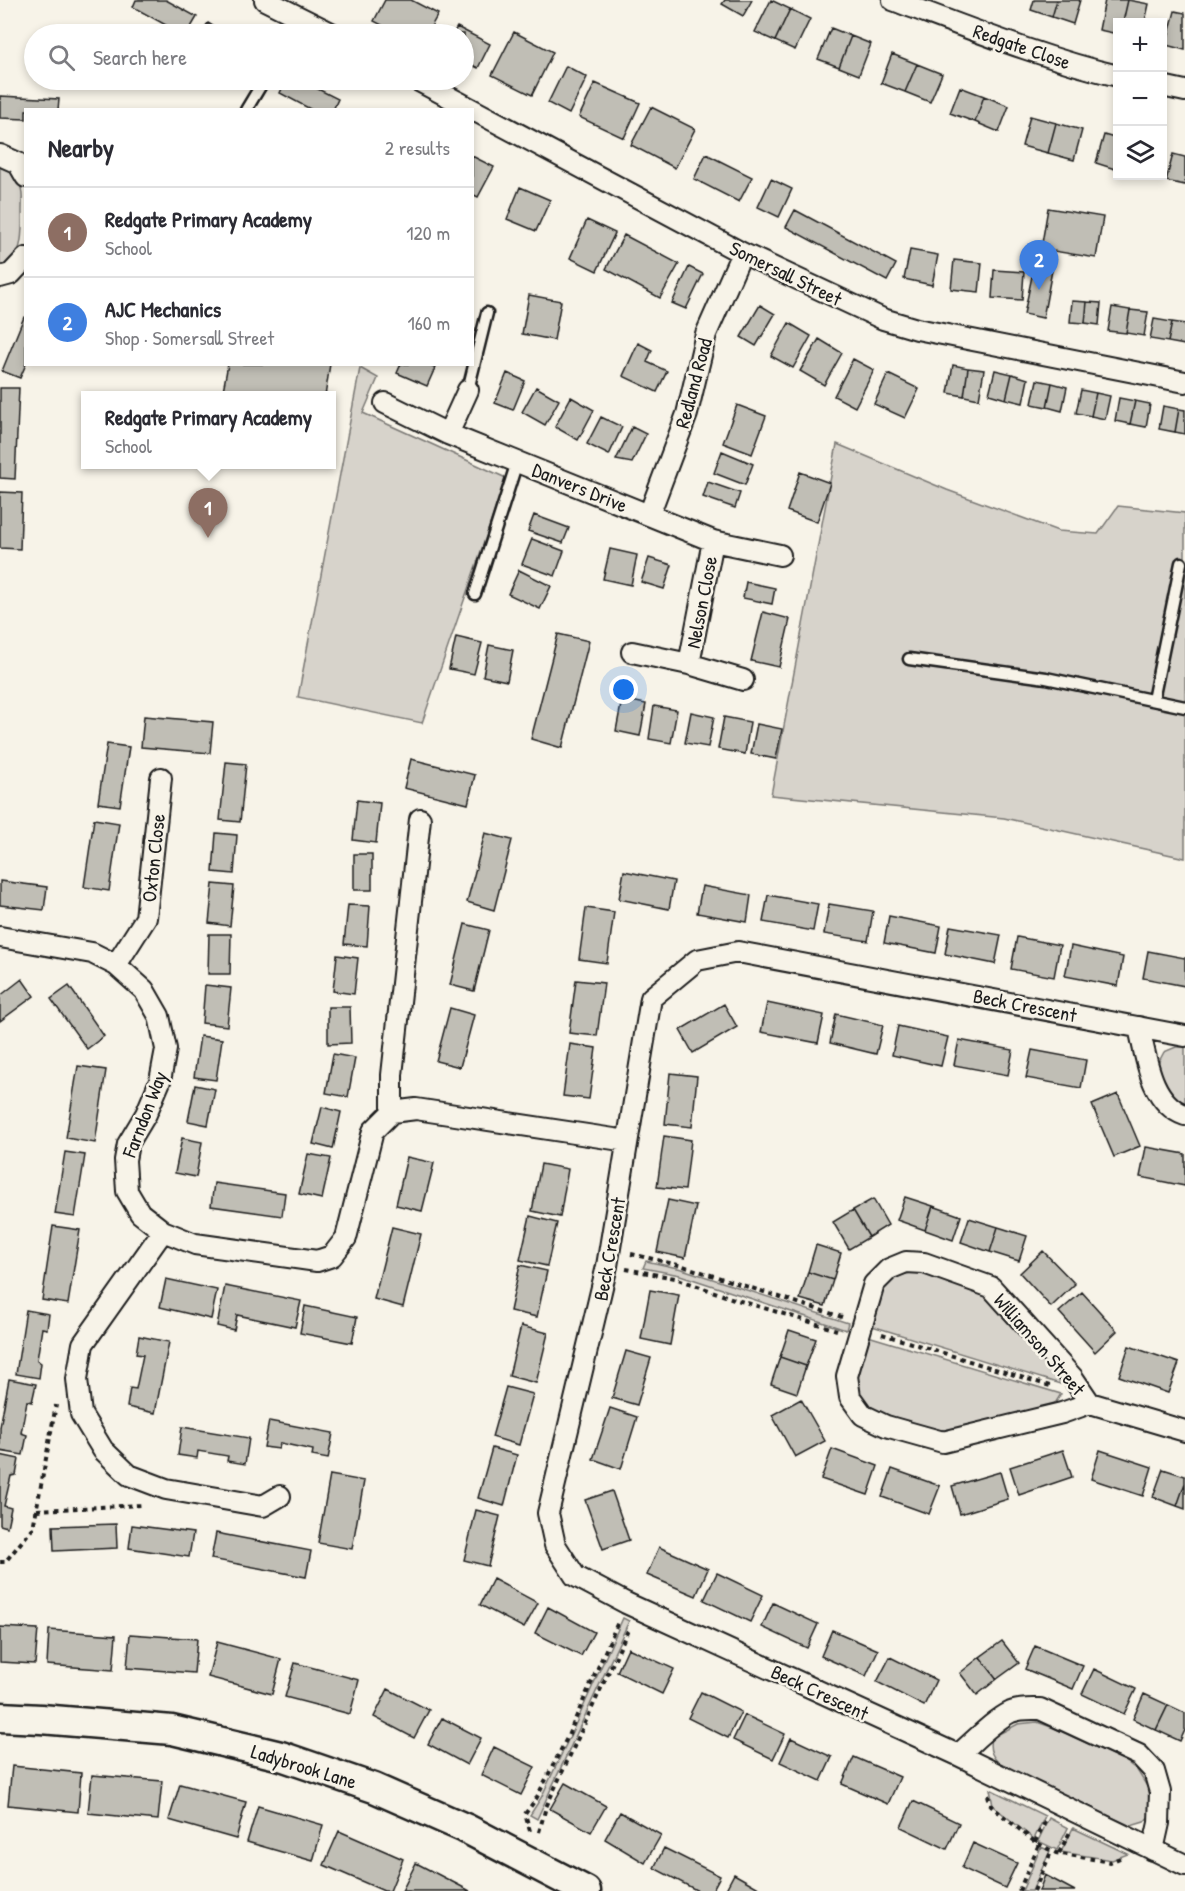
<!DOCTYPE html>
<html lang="en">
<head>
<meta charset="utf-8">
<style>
	body { margin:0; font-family:"Patrick Hand",sans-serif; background:#f2f2f3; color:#2b2b33 }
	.controls { position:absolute; right:18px; top:18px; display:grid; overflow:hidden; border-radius:0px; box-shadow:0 3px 9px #0003 }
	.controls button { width:54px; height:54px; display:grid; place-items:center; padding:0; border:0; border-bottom:2px solid #e1e1e2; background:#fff; color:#2b2b33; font:30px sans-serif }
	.you { position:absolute; left:624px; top:690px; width:21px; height:21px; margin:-15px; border:4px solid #fff; border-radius:50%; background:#1a73e8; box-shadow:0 0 0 9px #1a73e833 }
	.badge { display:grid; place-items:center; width:39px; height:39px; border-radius:50%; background:#c8321e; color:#fff; font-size:20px; font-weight:700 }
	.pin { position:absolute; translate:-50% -50px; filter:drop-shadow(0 2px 3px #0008) }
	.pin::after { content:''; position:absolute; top:32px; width:21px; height:18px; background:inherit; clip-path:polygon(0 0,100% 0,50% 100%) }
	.popup { position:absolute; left:81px; top:391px; width:255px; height:78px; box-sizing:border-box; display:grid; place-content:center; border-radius:0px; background:#fff; filter:drop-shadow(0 2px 4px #0005); font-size:20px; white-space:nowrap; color:#7c7c81 }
	.popup b { font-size:22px; color:#2b2b33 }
	.popup::after { content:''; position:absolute; left:50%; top:100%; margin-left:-12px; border:12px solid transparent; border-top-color:#fff }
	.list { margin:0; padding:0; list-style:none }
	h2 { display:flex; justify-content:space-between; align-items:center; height:78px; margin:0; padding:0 24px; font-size:26px }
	h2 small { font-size:20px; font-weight:400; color:#7c7c81 }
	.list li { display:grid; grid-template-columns:39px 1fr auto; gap:18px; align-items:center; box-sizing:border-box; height:90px; padding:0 24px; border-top:2px solid #e1e1e2 }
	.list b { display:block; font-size:22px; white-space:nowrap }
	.list p { margin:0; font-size:20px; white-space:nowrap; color:#7c7c81 }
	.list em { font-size:20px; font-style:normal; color:#7c7c81 }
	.icon { flex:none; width:33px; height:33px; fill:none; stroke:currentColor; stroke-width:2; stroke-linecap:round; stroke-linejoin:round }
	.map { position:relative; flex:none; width:1185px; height:1891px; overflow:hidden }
	.search { position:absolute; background:#fff; box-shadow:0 3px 9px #0003; left:24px; top:24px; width:450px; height:66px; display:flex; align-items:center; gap:15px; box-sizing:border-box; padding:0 21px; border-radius:33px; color:#7c7c81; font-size:22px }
	.panel { position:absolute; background:#fff; box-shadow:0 3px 9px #0003; left:24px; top:108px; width:450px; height:258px; border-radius:0px }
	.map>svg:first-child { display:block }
	.green { fill:#d7d3cb; stroke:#7a7874; stroke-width:1.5 }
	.building { fill:#c0beb5; stroke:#1c1c1c; stroke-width:1.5 }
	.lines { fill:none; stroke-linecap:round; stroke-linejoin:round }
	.lane-casing { stroke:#1c1c1c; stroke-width:15 }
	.street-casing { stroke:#1c1c1c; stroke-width:24 }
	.secondary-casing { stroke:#1c1c1c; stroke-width:33 }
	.path { stroke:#1c1c1c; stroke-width:4; stroke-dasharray:4.5 4.5; stroke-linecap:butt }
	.lane { stroke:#f7f3e8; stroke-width:10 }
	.street { stroke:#f7f3e8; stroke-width:20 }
	.secondary { stroke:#f7f3e8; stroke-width:28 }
	.labels { text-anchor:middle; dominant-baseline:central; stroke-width:5; stroke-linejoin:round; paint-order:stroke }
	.street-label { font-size:20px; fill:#1c1c1c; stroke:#f7f3e8 }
</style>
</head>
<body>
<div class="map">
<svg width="1185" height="1891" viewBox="0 0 1185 1891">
	<rect width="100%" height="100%" fill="#f7f3e8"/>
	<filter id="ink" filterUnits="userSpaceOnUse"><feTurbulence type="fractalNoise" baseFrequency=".0167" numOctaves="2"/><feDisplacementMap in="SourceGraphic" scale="12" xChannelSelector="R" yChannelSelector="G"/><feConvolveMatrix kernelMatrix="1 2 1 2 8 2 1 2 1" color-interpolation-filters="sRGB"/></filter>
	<g filter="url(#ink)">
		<path class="green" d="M0 164C9 169 18 177 21 188 23 195 22 204 22 211 22 232 25 259 0 267Z
			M360 368 378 378 363 413 506 478 422 723 298 697Z
			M837 444 947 490 1058 531 1098 534 1118 506 1185 513V858L1004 818 771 795Z
			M1176 1047H1185V1107L1173 1100 1156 1067 1164 1052Z
			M646 1261 682 1269 848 1323 846 1330 680 1275 643 1268Z
			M923 1272 981 1292 1059 1378 1060 1384 872 1326C881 1292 882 1273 923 1272Z
			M868 1336 1061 1394 1056 1402 1047 1409 940 1432 885 1414 871 1408 861 1397 857 1382 858 1367Z
			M623 1618 629 1621 537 1819 530 1815 541 1798 577 1721Z
			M1037 1722 1054 1728 1124 1760 1137 1770 1148 1788 1150 1815 1144 1822 1131 1826 1001 1766C993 1757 988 1751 991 1738L1018 1724Z
			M990 1789 1045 1816 1034 1839 993 1806Z
			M1049 1818 1068 1828 1057 1850 1038 1841Z
			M1073 1828 1128 1854 1112 1860 1061 1852Z
			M1041 1847 1050 1851 1032 1891H1022Z"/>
		<path class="building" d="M136 0H166L197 17 187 34H182L133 7Z
			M385 0H411L438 14 427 34H399L374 21Z
			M725 0H752L743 16 722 4Z
			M771 0 790 9 775 41 755 32Z
			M1034 0H1057L1052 17 1031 10Z
			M1057 0H1080L1073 24 1052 17Z
			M1105 0H1128L1123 22H1118V34L1099 30Z
			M1128 0 1149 4 1145 22H1123Z
			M790 9 810 19 795 50 775 41Z
			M1175 11 1185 13V50L1166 45Z
			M208 23 225 34H200Z
			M457 27 490 44 478 68 464 61V34H453Z
			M831 28 851 36 839 67 818 59Z
			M514 32 553 52 532 95 492 75Z
			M851 36 871 44 859 75 839 67Z
			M892 54 917 64 905 92 881 83Z
			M917 64 942 74 930 102 905 92Z
			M566 66 587 77 569 114 548 103Z
			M286 80H300L338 99 333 110H312L280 93Z
			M595 83 640 103 624 138 579 117Z
			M960 87 984 96 975 122 950 113Z
			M0 96 59 99 58 110H26V119L0 118Z
			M984 96 1009 106 999 132 975 122Z
			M651 107 695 129 675 168 631 145Z
			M1030 116 1056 123 1048 153 1022 146Z
			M1056 123 1082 130 1074 160 1048 153Z
			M1104 135 1118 139V170L1096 163Z
			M706 154 752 177 739 202 694 179Z
			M1173 154 1185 157V185L1166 181Z
			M472 156 494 167 478 197 472 194Z
			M771 179 792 189 779 217 758 207Z
			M520 187 550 200 536 231 507 219Z
			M1048 208 1103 217 1096 258 1041 249Z
			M795 210 896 264 887 281 786 227Z
			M587 220 615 233 597 271 570 258Z
			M624 235 679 264 660 298 606 269Z
			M910 250 938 255 932 285 904 279Z
			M954 260 982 263 979 292 951 289Z
			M1035 262 1053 265 1043 318 1024 314Z
			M689 267 703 274 686 309 672 303Z
			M994 270 1024 272 1022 300 992 298Z
			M529 295 561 301 554 340 522 334Z
			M1072 301 1087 302 1085 323 1070 322Z
			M1087 302 1101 303 1099 325 1085 323Z
			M760 305 775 314 756 346 741 337Z
			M1112 307 1130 310 1126 333 1108 331Z
			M1130 310 1148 312 1144 336 1126 333Z
			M24 317 26 318V364L20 378 2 371Z
			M1154 319 1172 322 1168 342 1150 339Z
			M1172 322 1185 324V345L1168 342Z
			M789 323 811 336 793 368 771 356Z
			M819 339 842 353 824 385 800 371Z
			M638 343 652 350 647 362 667 371 657 392 623 376Z
			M853 359 874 370 855 407 834 396Z
			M228 364H330L325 396H222Z
			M401 364H426L435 368 427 386 397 373Z
			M953 365 968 368 964 396 948 393Z
			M968 368 984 370 979 399 964 396Z
			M995 370 1012 374 1006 399 989 394Z
			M507 373 525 381 513 410 495 403Z
			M888 374 919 389 905 418 874 404Z
			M1012 374 1028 379 1023 403 1006 399Z
			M1037 380 1052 383 1047 407 1032 404Z
			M1052 383 1067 387 1062 411 1047 407Z
			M536 387 559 400 545 425 522 412Z
			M0 388H19L15 479 0 478Z
			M1081 390 1096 393 1091 416 1076 413Z
			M1096 393 1110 396 1105 419 1091 416Z
			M571 397 594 410 578 440 555 427Z
			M1119 398 1135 401 1130 424 1115 421Z
			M1135 401 1150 404 1146 427 1130 424Z
			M737 405 766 416 752 454 723 443Z
			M1163 406 1179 409 1175 432 1159 429Z
			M1179 409 1185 410V434L1175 432Z
			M601 417 622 427 609 455 587 444Z
			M632 427 646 434 632 463 616 460Z
			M722 451 753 464 745 485 714 473Z
			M800 472 830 483 817 522 787 511Z
			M708 482 740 493 735 508 703 497Z
			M0 492 22 493 20 549 0 548Z
			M534 515 569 528 563 543 528 531Z
			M532 539 564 551 555 576 522 564Z
			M610 549 637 555 631 585 603 579Z
			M649 558 672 565 664 589 641 582Z
			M519 570 551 586 540 609 508 594Z
			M746 582 775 588 772 604 743 598Z
			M763 612 790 619 779 667 751 661Z
			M558 634 589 641 562 748 531 739Z
			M456 637 482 643 474 674 449 669Z
			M489 645 513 650 507 681 483 676Z
			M622 699 646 704 640 736 616 731Z
			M654 706 677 710 671 743 649 739Z
			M691 712 714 717 708 747 685 743Z
			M144 716 213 722 210 753 141 747Z
			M724 717 750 722 745 754 718 749Z
			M757 724 782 729 776 759 751 754Z
			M107 744 129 747 120 806 98 803Z
			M411 759 475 775 468 804 404 788Z
			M226 762 246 764 240 822 220 820Z
			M357 800 380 803 376 843 353 840Z
			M94 819 119 823 109 891 84 887Z
			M216 833 237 835 234 874 213 872Z
			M485 833 512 840 494 910 467 902Z
			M354 854H372V890H354Z
			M624 871 674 881 669 909 619 899Z
			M0 881 47 887 44 910 0 905Z
			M213 884 234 886 230 926 209 923Z
			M702 886 751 895 747 922 697 913Z
			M768 895 818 904 813 931 763 922Z
			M829 904 873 911 868 941 824 934Z
			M348 905 370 906 367 946 344 944Z
			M586 908 614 912 607 963 579 959Z
			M889 916 941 926 936 953 884 943Z
			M465 924 489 930 474 991 450 985Z
			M950 926 1001 935 995 964 945 954Z
			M209 934H231L230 974H208Z
			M1017 937 1060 945 1054 977 1011 969Z
			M1071 946 1123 957 1118 986 1065 976Z
			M1148 951 1185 958V986L1143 978Z
			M337 955 358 958 354 994 333 991Z
			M22 979 34 996 0 1021V996Z
			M576 980 604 983 597 1036 569 1033Z
			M205 985 231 988 227 1026 202 1023Z
			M69 986 104 1036 87 1049 51 999Z
			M767 1003 824 1015 818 1043 761 1032Z
			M724 1004 737 1027 693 1053 680 1030Z
			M328 1007H350L351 1043 328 1044Z
			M450 1008 474 1015 460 1067 436 1061Z
			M836 1014 883 1025 876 1054 830 1043Z
			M898 1026 948 1037 941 1066 892 1055Z
			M200 1036 222 1039 216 1080 194 1077Z
			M959 1040 1013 1050 1008 1075 954 1065Z
			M570 1044 596 1048 589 1099 563 1096Z
			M1032 1050 1086 1060 1081 1088 1026 1078Z
			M333 1054 355 1058 348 1097 326 1093Z
			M78 1066 106 1070 95 1143 66 1138Z
			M670 1073 697 1076 692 1127 665 1124Z
			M195 1085 215 1089 208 1125 188 1121Z
			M1118 1094 1140 1146 1114 1157 1092 1105Z
			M322 1107 341 1112 333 1149 313 1144Z
			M664 1136 691 1140 685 1190 657 1187Z
			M182 1138 202 1142 196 1177 175 1173Z
			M1146 1147 1185 1154V1186L1140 1177Z
			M65 1152 85 1155 75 1217 55 1214Z
			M308 1154 331 1158 322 1199 299 1194Z
			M407 1157 434 1163 422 1211 396 1205Z
			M541 1164 568 1169 560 1217 532 1211Z
			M214 1183 285 1193 282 1216 211 1206Z
			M905 1197 933 1206 925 1230 897 1220Z
			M873 1199 888 1225 869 1237 853 1210Z
			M668 1200 696 1206 685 1258 657 1252Z
			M933 1206 961 1216 953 1240 925 1230Z
			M853 1210 869 1237 849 1249 833 1222Z
			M530 1216 557 1223 547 1266 520 1260Z
			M969 1218 998 1227 990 1252 961 1242Z
			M53 1226 80 1230 68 1304 42 1300Z
			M392 1227 421 1234 403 1307 374 1299Z
			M998 1227 1027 1236 1019 1261 990 1252Z
			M816 1245 841 1253 833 1280 808 1272Z
			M1043 1251 1075 1284 1051 1307 1020 1273Z
			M520 1265 547 1271 537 1317 510 1311Z
			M808 1272 833 1280 825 1306 800 1299Z
			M166 1279 217 1290 211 1319 160 1307Z
			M225 1286 301 1301 295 1327 237 1315 234 1330 217 1326Z
			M650 1290 679 1295 670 1345 641 1339Z
			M1082 1292 1117 1331 1095 1352 1059 1312Z
			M305 1306 357 1317 352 1343 300 1333Z
			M26 1310 49 1314 47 1329 42 1328 37 1360 41 1363 39 1378 16 1374Z
			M521 1326 548 1333 536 1383 509 1376Z
			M789 1330 816 1339 806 1366 780 1357Z
			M139 1336 169 1342 155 1413 127 1407 130 1388 136 1389 143 1355 136 1354Z
			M1129 1346 1179 1363 1168 1393 1119 1376Z
			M626 1351 651 1358 637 1405 612 1398Z
			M780 1357 806 1366 797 1393 771 1384Z
			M9 1379 36 1384 32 1402 27 1401 21 1433 27 1435 23 1455 0 1451V1427Z
			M506 1387 533 1394 519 1445 492 1437Z
			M801 1399 825 1441 795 1457 772 1415Z
			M610 1408 637 1417 621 1469 593 1459Z
			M269 1421 333 1433 328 1459 312 1456 313 1450 280 1443 279 1449 264 1447Z
			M182 1427 249 1438 245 1464 227 1461 228 1456 198 1451 197 1458 178 1455Z
			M492 1448 517 1455 504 1506 478 1498Z
			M832 1449 878 1466 868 1495 821 1479Z
			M1063 1450 1072 1477 1019 1495 1010 1467Z
			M1100 1450 1152 1467 1143 1496 1091 1479Z
			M0 1455 19 1459 16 1475 11 1476 4 1506 11 1508 7 1527 0 1525Z
			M892 1469 940 1486 929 1514 882 1497Z
			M1163 1469 1185 1476V1483L1177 1506 1153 1497Z
			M1000 1472 1008 1499 960 1514 952 1486Z
			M330 1475 364 1481 352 1549 318 1543Z
			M1185 1483V1509L1177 1506Z
			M612 1491 629 1540 603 1549 585 1500Z
			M476 1510 500 1516 488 1566 464 1560Z
			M116 1524 117 1548 54 1551 53 1526Z
			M132 1525 193 1533 189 1557 129 1548Z
			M216 1533 311 1551 306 1577 211 1559Z
			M659 1547 708 1569 696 1596 647 1575Z
			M717 1573 763 1595 750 1622 704 1600Z
			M493 1579 538 1603 524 1628 480 1605Z
			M773 1603 818 1624 807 1648 762 1627Z
			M548 1607 594 1632 581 1656 535 1633Z
			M0 1627 38 1629 35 1664 0 1662Z
			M49 1630 116 1635 113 1670 47 1665Z
			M832 1630 878 1650 866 1676 821 1656Z
			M130 1634 197 1639 194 1673 127 1668Z
			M1002 1641 1019 1663 997 1679 980 1657Z
			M217 1642 281 1659 272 1694 208 1677Z
			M1035 1646 1083 1666 1073 1689 1025 1669Z
			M628 1648 674 1669 662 1694 617 1672Z
			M890 1657 936 1680 924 1706 877 1682Z
			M980 1657 997 1679 977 1695 960 1673Z
			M295 1663 359 1680 350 1714 285 1697Z
			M1094 1669 1136 1689 1124 1714 1082 1694Z
			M388 1689 429 1710 414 1738 374 1717Z
			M701 1692 741 1712 728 1738 688 1718Z
			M1144 1694 1168 1705 1156 1730 1133 1719Z
			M1168 1705 1185 1713V1730L1180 1741 1156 1730Z
			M745 1715 785 1734 773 1759 733 1740Z
			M442 1718 481 1738 467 1765 428 1744Z
			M791 1738 832 1757 821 1781 780 1762Z
			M494 1747 535 1767 521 1795 481 1775Z
			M854 1757 900 1777 888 1804 842 1784Z
			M12 1766 81 1773 78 1812 8 1805Z
			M92 1775 162 1781 158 1820 88 1813Z
			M565 1783 606 1806 591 1832 550 1809Z
			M180 1784 246 1802 236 1839 169 1820Z
			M913 1801 959 1823 947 1849 901 1827Z
			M258 1806 323 1825 313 1861 247 1842Z
			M620 1812 661 1835 645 1863 605 1839Z
			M339 1831 403 1859 390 1891H384L324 1865Z
			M973 1843 1017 1863 1005 1888 962 1868Z
			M664 1848 720 1876 712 1891H698L654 1868Z
			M416 1863 470 1891H402Z
			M734 1874 764 1891H725Z
			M1045 1875 1075 1891H1039Z"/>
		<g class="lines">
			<g class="lane-casing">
				<path id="lane" d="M290 34 300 18
					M246 110 264 80
					M468 390 487 313
					M475 594 517 462
					M909 659 1046 678 1185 707
					M1153 700 1181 563"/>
			</g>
			<g class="street-casing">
				<path id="street" d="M265 0 333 34
					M893 0C966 27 1042 58 1118 76
					M417 80 742 253 883 319 917 329 1185 382
					M1162 86 1185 91
					M0 155 18 163 26 177
					M0 277 11 274 26 258
					M385 403 448 434 713 541 780 555
					M448 434 468 390
					M649 515 687 414 706 334 742 253
					M632 652 689 664 743 680
					M689 664 713 541
					M0 937 92 953 116 965 144 990 159 1016 166 1049 160 1081 146 1114 128 1144 125 1160 127 1191 140 1213 163 1231 195 1244 317 1261 332 1256 346 1238 373 1131 392 1112 416 1109 627 1141
					M116 965 146 918 161 778
					M1139 1027C1146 1058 1151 1103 1185 1115
					M1185 1036 738 952 697 960 651 998 607 1266 548 1513 555 1545 575 1576 626 1603 958 1755 1185 1865
					M392 1112V1075L420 819
					M163 1231 83 1344 77 1379 81 1414 103 1450 129 1475 166 1489 263 1506 280 1496
					M1090 1403 1073 1378 991 1287 924 1263 906 1262 889 1269 874 1284 847 1376 850 1397 863 1415 886 1426 943 1442 1062 1413 1090 1403 1185 1431
					M958 1755C973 1742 994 1720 1011 1712 1021 1708 1031 1709 1040 1709L1139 1755 1154 1771 1160 1792 1159 1823 1153 1850"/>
			</g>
			<g class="secondary-casing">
				<path id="secondary" d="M0 1717 41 1719 172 1730 281 1756 374 1788 465 1828 586 1891"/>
			</g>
			<path class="path" d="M631 1254 683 1266 842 1317
				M626 1269 675 1278 734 1299 837 1330
				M882 1334 1050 1386
				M37 1510 143 1505
				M0 1562H5L33 1528 56 1405
				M988 1795 991 1806 1035 1842 1056 1853 1110 1862 1120 1858
				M530 1831 525 1814 536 1799 567 1738 618 1622
				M539 1832 546 1807 629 1628
				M1035 1842 1045 1822
				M1059 1853 1070 1832
				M1019 1891 1039 1844
				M1034 1891 1052 1850"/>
			<use href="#lane" class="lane"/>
			<use href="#street" class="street"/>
			<use href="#secondary" class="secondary"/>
		</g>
	</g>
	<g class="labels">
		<g class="street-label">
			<text transform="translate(1022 46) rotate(19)">Redgate Close</text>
			<text transform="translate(786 273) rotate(26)">Somersall Street</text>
			<text transform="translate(693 383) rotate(-75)">Redland Road</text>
			<text transform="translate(580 487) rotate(22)">Danvers Drive</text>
			<text transform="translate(701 602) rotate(-79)">Nelson Close</text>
			<text transform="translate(153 858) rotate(-84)">Oxton Close</text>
			<text transform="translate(1025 1005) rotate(11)">Beck Crescent</text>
			<text transform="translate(144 1114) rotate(-69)">Farndon Way</text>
			<text transform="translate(609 1249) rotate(-80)">Beck Crescent</text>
			<text transform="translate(1040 1344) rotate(49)">Williamson Street</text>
			<text transform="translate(820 1692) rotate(25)">Beck Crescent</text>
			<text transform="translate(304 1766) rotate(17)">Ladybrook Lane</text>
		</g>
	</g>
</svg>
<div class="controls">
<button>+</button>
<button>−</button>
<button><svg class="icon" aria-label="layers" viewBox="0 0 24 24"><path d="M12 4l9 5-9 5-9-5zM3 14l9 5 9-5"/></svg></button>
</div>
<div class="you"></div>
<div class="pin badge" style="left:208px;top:538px;background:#8d6e63">1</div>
<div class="popup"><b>Redgate Primary Academy</b>School</div>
<div class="pin badge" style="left:1039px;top:290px;background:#3f7fe0">2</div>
<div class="search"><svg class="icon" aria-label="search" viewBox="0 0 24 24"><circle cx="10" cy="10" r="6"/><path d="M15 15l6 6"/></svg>Search here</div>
<section class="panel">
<h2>Nearby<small>2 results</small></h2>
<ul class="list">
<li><span class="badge" style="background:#8d6e63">1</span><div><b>Redgate Primary Academy</b><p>School</p></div><em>120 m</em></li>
<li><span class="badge" style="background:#3f7fe0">2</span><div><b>AJC Mechanics</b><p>Shop · Somersall Street</p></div><em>160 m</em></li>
</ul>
</section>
</div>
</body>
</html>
